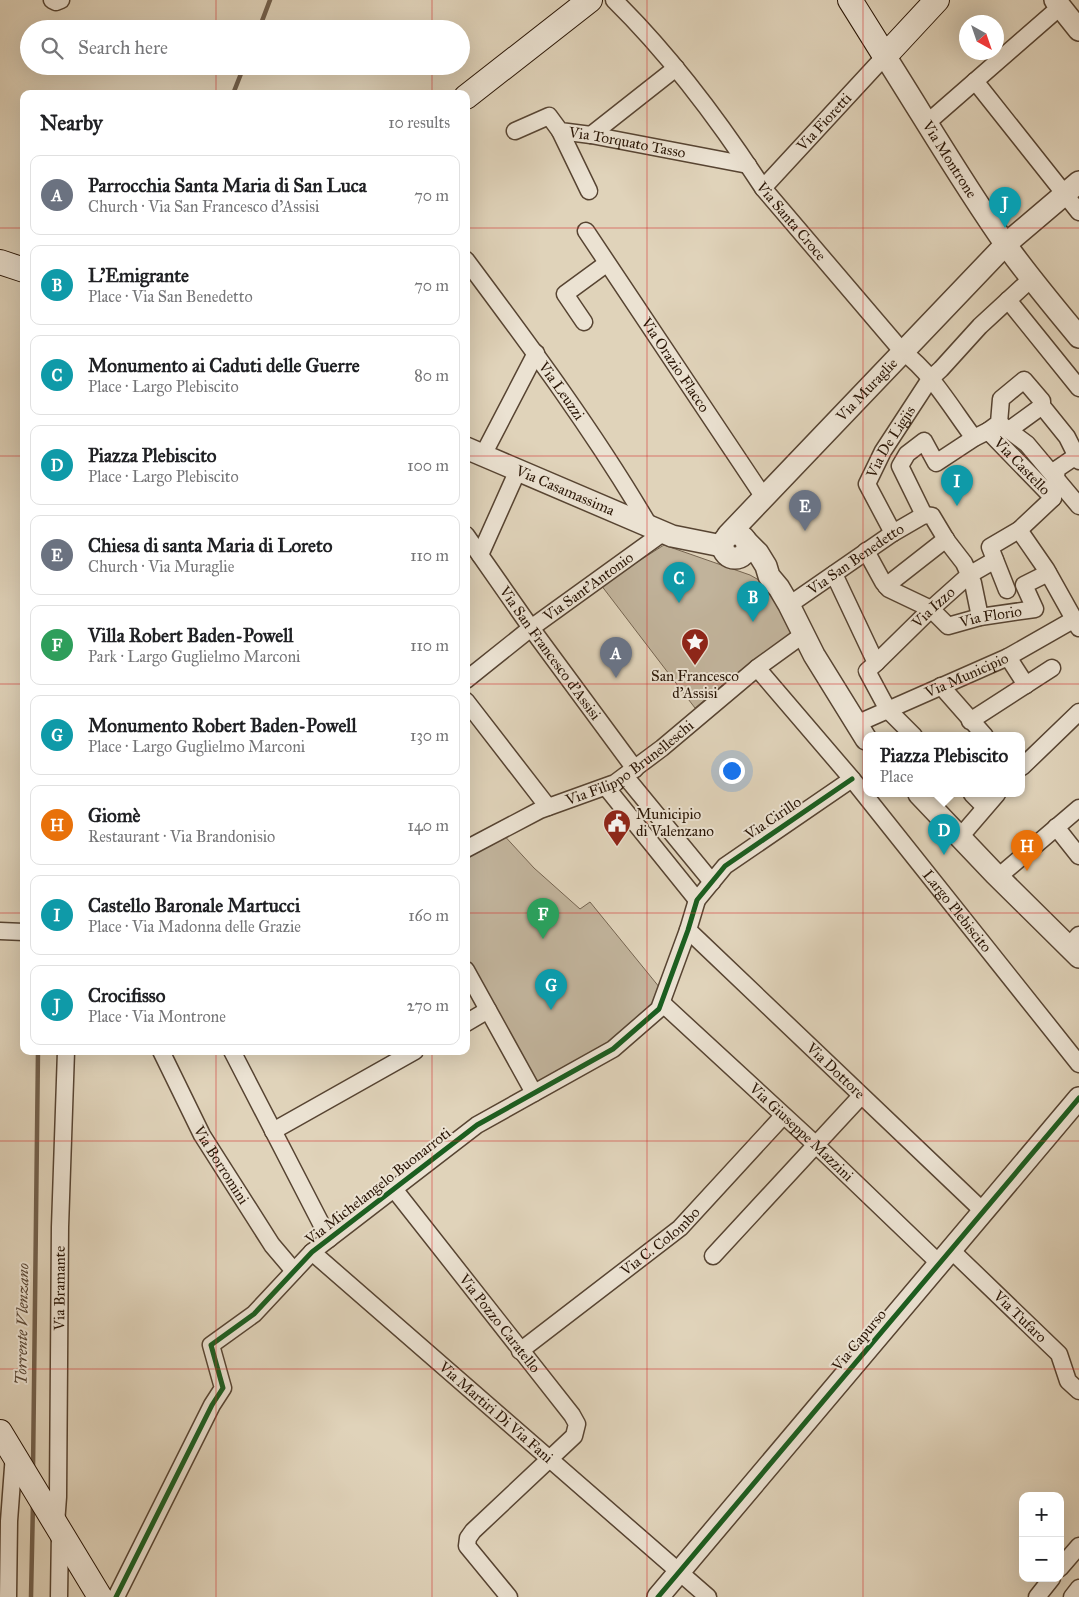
<!DOCTYPE html>
<html lang="en">
<head>
<meta charset="utf-8">
<style>
	body { margin:0; font-family:"IM FELL Great Primer",serif; background:#f2f2f2; color:#202124 }
	.controls { position:absolute; right:15px; bottom:15px; display:grid; overflow:hidden; border-radius:10px; box-shadow:0 5px 20px #0002 }
	.controls button { width:45px; height:45px; display:grid; place-items:center; padding:0; border:0; border-bottom:1px solid #e0e0e0; background:#fff; color:#202124; font:25px sans-serif }
	.compass { position:absolute; left:959px; top:15px; width:45px; height:45px; border-radius:50%; background:#fff; box-shadow:0 5px 20px #0002; rotate:140deg }
	.you { position:absolute; left:731px; top:770px; width:18px; height:18px; margin:-12px; border:4px solid #fff; border-radius:50%; background:#1a73e8; box-shadow:0 0 0 8px #1a73e833 }
	.badge { display:grid; place-items:center; width:32px; height:32px; border-radius:50%; background:#0b8043; color:#fff; font-size:16px; font-weight:700 }
	.pin { position:absolute; translate:-50% -41px; filter:drop-shadow(0 1px 2px #0008) }
	.pin::after { content:''; position:absolute; top:26px; width:18px; height:15px; background:inherit; clip-path:polygon(0 0,100% 0,50% 100%) }
	.popup { position:absolute; left:863px; top:732px; width:162px; height:65px; box-sizing:border-box; display:grid; place-content:center; border-radius:10px; background:#fff; filter:drop-shadow(0 1px 4px #0005); font-size:16px; white-space:nowrap; color:#757577 }
	.popup b { font-size:19px; color:#202124 }
	.popup::after { content:''; position:absolute; left:50%; top:100%; margin-left:-10px; border:10px solid transparent; border-top-color:#fff }
	.list { margin:0; padding:0; list-style:none }
	h2 { display:flex; justify-content:space-between; align-items:center; height:65px; margin:0; padding:0 20px; font-size:21px }
	h2 small { font-size:16px; font-weight:400; color:#757577 }
	.list li { display:grid; grid-template-columns:32px 1fr auto; gap:15px; align-items:center; box-sizing:border-box; height:80px; margin:0 10px 10px; padding:0 10px; border:1px solid #e0e0e0; border-radius:10px }
	.list b { display:block; font-size:19px; white-space:nowrap }
	.list p { margin:0; font-size:16px; white-space:nowrap; color:#757577 }
	.list em { font-size:16px; font-style:normal; color:#757577 }
	.icon { flex:none; width:28px; height:28px; fill:none; stroke:currentColor; stroke-width:2; stroke-linecap:round; stroke-linejoin:round }
	.map { position:relative; flex:none; width:1079px; height:1597px; overflow:hidden }
	.search { position:absolute; background:#fff; box-shadow:0 5px 20px #0002; left:20px; top:20px; width:450px; height:55px; display:flex; align-items:center; gap:12px; box-sizing:border-box; padding:0 18px; border-radius:28px; color:#757577; font-size:19px }
	.panel { position:absolute; background:#fff; box-shadow:0 5px 20px #0002; left:20px; top:90px; width:450px; height:965px; border-radius:10px }
	.map>svg:first-child { display:block }
	.green { fill:#c1b39b; stroke:#756450 }
	.lines { fill:none; stroke-linecap:round; stroke-linejoin:round }
	.stream { stroke:#72604c; stroke-width:4.5 }
	.minor-casing { stroke:#574432; stroke-width:19 }
	.tertiary-casing { stroke:#574432; stroke-width:24 }
	.secondary-casing { stroke:#291505; stroke-width:26 }
	.minor { stroke:#ebe2d2; stroke-width:16 }
	.tertiary { stroke:#ebe2d2; stroke-width:21 }
	.secondary { stroke:#ebe2d2; stroke-width:24 }
	.cycleway-casing { stroke:#ebe2d2; stroke-width:8 }
	.cycleway { stroke:#1b5e20; stroke-width:5 }
	.grid { fill:none; stroke:#d62828; stroke-width:1; stroke-opacity:0.55 }
	.labels { text-anchor:middle; dominant-baseline:central; stroke-width:4; stroke-linejoin:round; paint-order:stroke }
	.street-label { font-size:15px; fill:#291505; stroke:#ebe2d2 }
	.poi-label { font-size:15px; fill:#291505; stroke:#ebe2d2 }
	.water-label { font-size:16px; font-style:italic; fill:#594735; stroke:#ebe2d2 }
</style>
</head>
<body>
<div class="map">
<svg width="1079" height="1597" viewBox="0 0 1079 1597">
	<rect width="100%" height="100%" fill="#e0d3ba"/>
	<filter id="stains"><feTurbulence type="fractalNoise" baseFrequency=".004" numOctaves="4"/><feColorMatrix values="0 0 0 0 .2 0 0 0 0 .09 0 0 0 0 .02 0 0 0 .5 -.17"/></filter>
	<radialGradient id="worn" r=".72"><stop offset=".6" stop-color="#630" stop-opacity="0"/><stop offset="1" stop-color="#630" stop-opacity=".3"/></radialGradient>
	<path class="green" d="M664 545 750 575 773 588 793 632 733 676 695 708 601 585Z
		M500 831 534 868 580 909 590 902 660 988 659 1009 534 1093 466 969V849Z"/>
	<g class="lines">
		<path class="stream" d="M259 29 270 0
			M233 94 244 66
			M33 1470 38 1051
			M31 1597 33 1503"/>
		<g class="minor-casing">
			<g id="minor">
				<path d="M52 0 56 2 61 0"/>
				<path id="s1" d="M614 0C671 56 720 122 763 188L902 351C932 373 952 409 974 438"/>
				<path d="M975 81 1079 212"/>
				<path d="M927 123 1060 7"/>
				<path id="s2" d="M515 131 549 116 560 131 591 135 748 165"/>
				<path d="M560 131 589 191"/>
				<path d="M591 135 676 68"/>
				<path id="s3" d="M763 188 885 56"/>
				<path id="s4" d="M586 231 765 499"/>
				<path id="s5" d="M466 260C531 347 595 433 650 527"/>
				<path d="M1008 300 1079 388"/>
				<path d="M584 322 565 294 606 264"/>
				<path d="M999 423 1027 444 1079 506"/>
				<path d="M1009 430 1042 406"/>
				<path d="M988 431 999 423 1001 399 1024 380 1042 401V406L1067 437 1079 461"/>
				<path d="M483 455 536 353"/>
				<path id="s6" d="M924 515 900 466 907 454 924 441 936 463 974 438 988 431 1053 498"/>
				<path d="M924 515 932 516 947 541 964 563 973 583 980 617"/>
				<path d="M1019 530 1046 569 1079 628"/>
				<path id="s7" d="M893 533 867 484 883 451 930 379 941 369 980 326 1031 279"/>
				<path id="s8" d="M466 535 531 628 635 769"/>
				<path id="s9" d="M866 551 883 582 889 589 931 609 948 626 980 617 1035 609 1024 585 1048 573"/>
				<path d="M480 555 518 470"/>
				<path d="M834 574 876 663 867 671 888 710 914 736"/>
				<path d="M886 586 946 539"/>
				<path d="M1007 590 990 547 1019 530 1053 498 1057 469 1076 456"/>
				<path id="s10" d="M789 605 893 533 924 515"/>
				<path d="M1008 657 1026 685"/>
				<path id="s11" d="M876 663 931 609 969 575 995 560"/>
				<path id="s12" d="M757 668 852 779 1079 1064"/>
				<path id="s13" d="M466 680 531 628 664 532"/>
				<path d="M941 686 985 736"/>
				<path d="M466 701 548 807"/>
				<path d="M970 721 1052 668"/>
				<path id="s14" d="M856 724 1008 657 1073 620"/>
				<path d="M1022 767 1079 712"/>
				<path d="M625 776 712 882"/>
				<path d="M606 787 697 900"/>
				<path d="M972 794 985 807"/>
				<path d="M1056 827 1079 856"/>
				<path d="M960 837 997 794"/>
				<path id="s15" d="M466 849 540 810 615 783 662 748 757 668 804 634"/>
				<path d="M998 877 1079 808"/>
				<path id="s16" d="M688 930 984 1212"/>
				<path d="M0 931 24 932"/>
				<path d="M1069 946 1079 935"/>
				<path d="M466 970 534 1093"/>
				<path id="s17" d="M662 1003 815 1144 940 1264"/>
				<path d="M466 1023 488 1010"/>
				<path id="s18" d="M161 1051 202 1135 272 1245 294 1271"/>
				<path d="M232 1051 329 1239"/>
				<path d="M273 1131 415 1051"/>
				<path id="s19" d="M394 1189 572 1415 577 1424 574 1436 473 1531 468 1538 467 1546 509 1597"/>
				<path id="s20" d="M951 1250 1059 1354 1068 1381 1079 1391"/>
				<path id="s21" d="M312 1252 708 1597"/>
				<path d="M713 1256 861 1096"/>
				<path id="s22" d="M520 1351 680 1228 783 1116"/>
				<path id="s23" d="M56 1524 58 1497 60 1227 66 1051"/>
				<path d="M1060 1568 1079 1546"/>
				<path d="M8 1597 9 1521 14 1454"/>
				<path d="M59 1597 60 1531"/>
				<path d="M116 1597 212 1405 223 1388 211 1345 254 1314 312 1252 477 1125 613 1049 659 1009 688 930 697 900 725 866 852 779"/>
				<path d="M1037 1597 1052 1578"/>
				<path d="M1072 1597 1079 1588"/>
			</g>
		</g>
		<g class="tertiary-casing">
			<g id="tertiary">
				<path d="M1055 0 1079 30"/>
				<path id="s24" d="M885 56C925 119 963 184 1006 245 1029 277 1054 307 1079 337"/>
				<path id="s25" d="M466 448 672 536 722 546"/>
				<circle cx="735" cy="546" r="12"/>
				<path id="s26" d="M728 535 1006 244 1079 182"/>
				<path d="M746 541 758 553 766 566 769 576 779 588 789 605 814 655 866 739"/>
				<path d="M919 794 995 874 1079 957"/>
				<path d="M658 1597 1079 1098"/>
			</g>
		</g>
		<g class="secondary-casing">
			<path id="secondary" d="M850 0 885 56 937 0
				M466 97 590 0
				M0 262 24 270
				M0 1432 100 1597"/>
		</g>
		<use href="#minor" class="minor"/>
		<use href="#tertiary" class="tertiary"/>
		<use href="#secondary" class="secondary"/>
		<g class="cycleway-casing">
			<path id="cycleway" d="M116 1597 212 1405 223 1388 211 1345 254 1314 312 1252 477 1125 613 1049 659 1009 688 930 697 900 725 866 852 779
				M658 1597 1079 1098"/>
		</g>
		<use href="#cycleway" class="cycleway"/>
	</g>
	<path class="grid" d="M216 0V29M432 0V29M647 0V1597M863 0V1597M216 66V94M432 66V94M0 228H24M466 228H1079M0 456H24M466 456H1079M0 684H24M466 684H1079M0 913H24M466 913H1079M216 1051V1597M432 1051V1597M0 1141H1079M0 1369H1079"/>
	<defs>
		<g id="sight-pin" transform="scale(1.4375)"><path d="M0 17L-7.5 6A9.5 9.5 0 1 1 7.5 6Z" fill="#8f2418" stroke="#ebe2d2"/><path d="M0-6L1.8-2.2L6-1.7L2.9 1.2L3.7 5.4L0 3.3L-3.7 5.4L-2.9 1.2L-6-1.7L-1.8-2.2Z" fill="#fff"/></g>
		<g id="civic-pin" transform="scale(1.4375)"><path d="M0 17L-7.5 6A9.5 9.5 0 1 1 7.5 6Z" fill="#8f2418" stroke="#ebe2d2"/><path d="M-.6-6.5H3V-4.5H.6V-3L4-1V1h2V6H-6V1h2V-1L-.6-3ZM-1.2 2.5V6h2.4V2.5Z" fill="#fff"/></g>
	</defs>
	<g fill-rule="evenodd">
		<use href="#sight-pin" x="695" y="642"/>
		<use href="#civic-pin" x="617" y="823"/>
	</g>
	<g class="labels">
		<g class="street-label">
			<text stroke="none"><textPath href="#s3" startOffset="90">Via Fioretti</textPath></text>
			<text stroke="none"><textPath href="#s2" startOffset="124">Via Torquato Tasso</textPath></text>
			<text stroke="none"><textPath href="#s24" startOffset="122">Via Montrone</textPath></text>
			<text stroke="none"><textPath href="#s1" startOffset="284">Via Santa Croce</textPath></text>
			<text stroke="none"><textPath href="#s4" startOffset="161">Via Orazio Flacco</textPath></text>
			<text stroke="none"><textPath href="#s26" startOffset="201">Via Muraglie</textPath></text>
			<text stroke="none"><textPath href="#s5" startOffset="162">Via Leuzzi</textPath></text>
			<text stroke="none"><textPath href="#s7" startOffset="104">Via De Ligjis</textPath></text>
			<text stroke="none"><textPath href="#s6" startOffset="225">Via Castello</textPath></text>
			<text stroke="none"><textPath href="#s25" startOffset="108">Via Casamassima</textPath></text>
			<text stroke="none"><textPath href="#s10" startOffset="81">Via San Benedetto</textPath></text>
			<text stroke="none"><textPath href="#s13" startOffset="154">Via Sant'Antonio</textPath></text>
			<text stroke="none"><textPath href="#s11" startOffset="80">Via Izzo</textPath></text>
			<text stroke="none"><textPath href="#s9" startOffset="159">Via Florio</textPath></text>
			<text stroke="none"><textPath href="#s8" startOffset="145">Via San Francesco d'Assisi</textPath></text>
			<text stroke="none"><textPath href="#s14" startOffset="121">Via Municipio</textPath></text>
			<text stroke="none"><textPath href="#s15" startOffset="186">Via Filippo Brunelleschi</textPath></text>
			<text transform="translate(773 818) rotate(-34)">Via Cirillo</text>
			<text stroke="none"><textPath href="#s12" startOffset="315">Largo Plebiscito</textPath></text>
			<text stroke="none"><textPath href="#s16" startOffset="204">Via Dottore</textPath></text>
			<text stroke="none"><textPath href="#s17" startOffset="190">Via Giuseppe Mazzini</textPath></text>
			<text stroke="none"><textPath href="#s18" startOffset="129">Via Borromini</textPath></text>
			<text transform="translate(378 1186) rotate(-38)">Via Michelangelo Buonarroti</text>
			<text stroke="none"><textPath href="#s22" startOffset="178">Via C. Colombo</textPath></text>
			<text stroke="none"><textPath href="#s23" startOffset="236">Via Bramante</textPath></text>
			<text stroke="none"><textPath href="#s20" startOffset="96">Via Tufaro</textPath></text>
			<text stroke="none"><textPath href="#s19" startOffset="171">Via Pozzo Caratello</textPath></text>
			<text transform="translate(859 1340) rotate(-50)">Via Capurso</text>
			<text stroke="none"><textPath href="#s21" startOffset="244">Via Martiri Di Via Fani</textPath></text>
		</g>
		<g class="poi-label">
			<text x="695" y="676">San Francesco<tspan x="695" dy="17">d'Assisi</tspan></text>
			<text x="636" y="814" text-anchor="start">Municipio<tspan x="636" dy="17">di Valenzano</tspan></text>
		</g>
		<g class="water-label">
			<text transform="translate(22 1324) rotate(-89)">Torrente Vlenzano</text>
		</g>
	</g>
	<rect width="100%" height="100%" filter="url(#stains)"/>
	<rect width="100%" height="100%" fill="url(#worn)"/>
</svg>
<div class="controls">
<button>+</button>
<button>−</button>
</div>
<svg class="compass" viewBox="-18 -18 36 36"><path d="M0-13l5 13h-10z" fill="#e53935"/><path d="M0 13l5-13h-10z" fill="#757577"/></svg>
<div class="you"></div>
<div class="pin badge" style="left:616px;top:678px;background:#6b7280">A</div>
<div class="pin badge" style="left:753px;top:622px;background:#0f9aa8">B</div>
<div class="pin badge" style="left:679px;top:603px;background:#0f9aa8">C</div>
<div class="pin badge" style="left:944px;top:855px;background:#0f9aa8">D</div>
<div class="popup"><b>Piazza Plebiscito</b>Place</div>
<div class="pin badge" style="left:805px;top:531px;background:#6b7280">E</div>
<div class="pin badge" style="left:543px;top:939px;background:#2e9e5b">F</div>
<div class="pin badge" style="left:551px;top:1010px;background:#0f9aa8">G</div>
<div class="pin badge" style="left:1027px;top:871px;background:#e8710a">H</div>
<div class="pin badge" style="left:957px;top:506px;background:#0f9aa8">I</div>
<div class="pin badge" style="left:1005px;top:228px;background:#0f9aa8">J</div>
<div class="search"><svg class="icon" aria-label="search" viewBox="0 0 24 24"><circle cx="10" cy="10" r="6"/><path d="M15 15l6 6"/></svg>Search here</div>
<section class="panel">
<h2>Nearby<small>10 results</small></h2>
<ul class="list">
<li><span class="badge" style="background:#6b7280">A</span><div><b>Parrocchia Santa Maria di San Luca</b><p>Church · Via San Francesco d'Assisi</p></div><em>70 m</em></li>
<li><span class="badge" style="background:#0f9aa8">B</span><div><b>L'Emigrante</b><p>Place · Via San Benedetto</p></div><em>70 m</em></li>
<li><span class="badge" style="background:#0f9aa8">C</span><div><b>Monumento ai Caduti delle Guerre</b><p>Place · Largo Plebiscito</p></div><em>80 m</em></li>
<li><span class="badge" style="background:#0f9aa8">D</span><div><b>Piazza Plebiscito</b><p>Place · Largo Plebiscito</p></div><em>100 m</em></li>
<li><span class="badge" style="background:#6b7280">E</span><div><b>Chiesa di santa Maria di Loreto</b><p>Church · Via Muraglie</p></div><em>110 m</em></li>
<li><span class="badge" style="background:#2e9e5b">F</span><div><b>Villa Robert Baden-Powell</b><p>Park · Largo Guglielmo Marconi</p></div><em>110 m</em></li>
<li><span class="badge" style="background:#0f9aa8">G</span><div><b>Monumento Robert Baden-Powell</b><p>Place · Largo Guglielmo Marconi</p></div><em>130 m</em></li>
<li><span class="badge" style="background:#e8710a">H</span><div><b>Giomè</b><p>Restaurant · Via Brandonisio</p></div><em>140 m</em></li>
<li><span class="badge" style="background:#0f9aa8">I</span><div><b>Castello Baronale Martucci</b><p>Place · Via Madonna delle Grazie</p></div><em>160 m</em></li>
<li><span class="badge" style="background:#0f9aa8">J</span><div><b>Crocifisso</b><p>Place · Via Montrone</p></div><em>270 m</em></li>
</ul>
</section>
</div>
</body>
</html>
